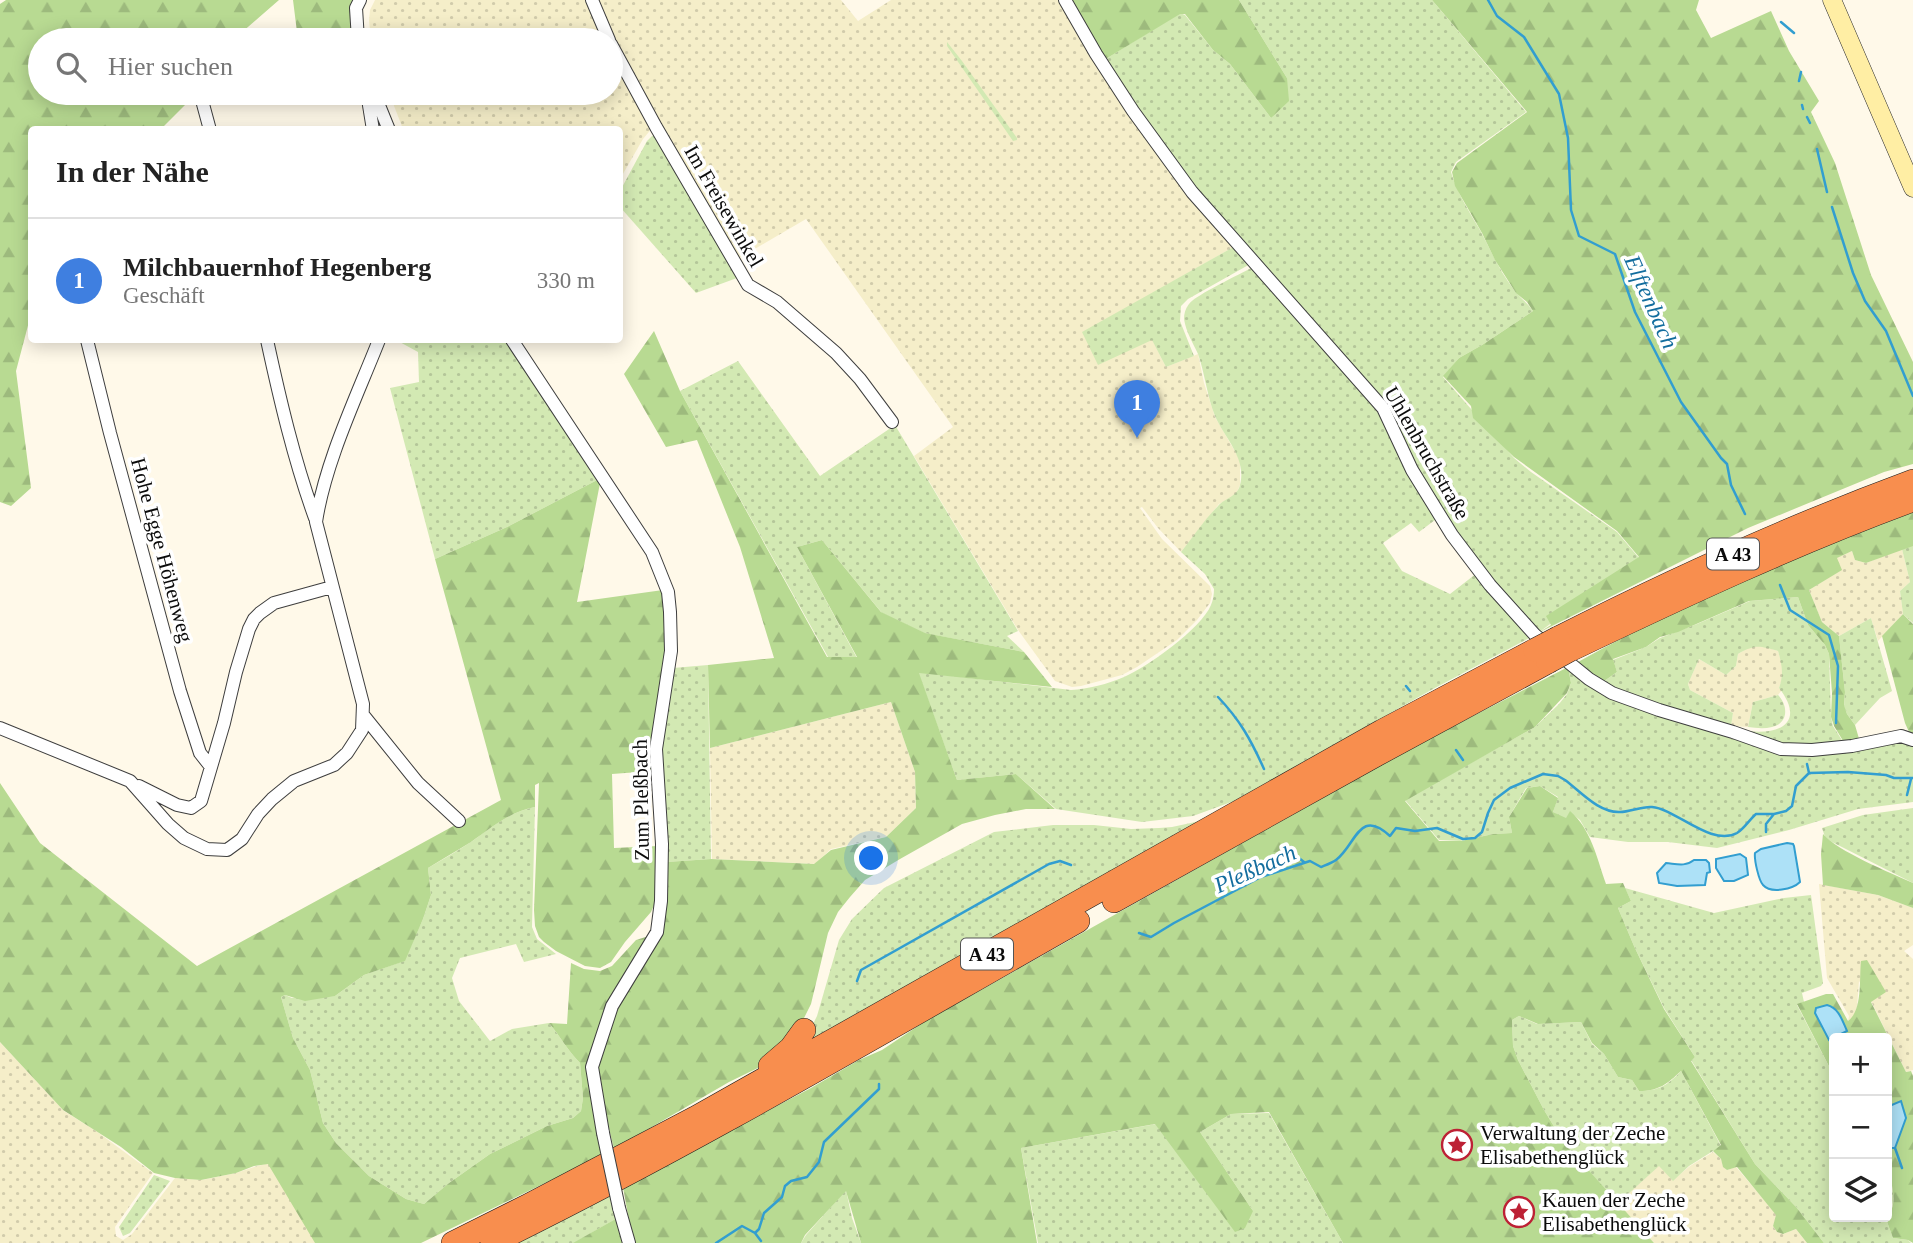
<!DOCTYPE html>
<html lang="de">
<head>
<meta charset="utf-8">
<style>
	body { margin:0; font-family:"Times New Roman",serif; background:#f2f2f2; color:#222 }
	.controls { position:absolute; right:21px; bottom:21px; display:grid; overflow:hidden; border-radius:7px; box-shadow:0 4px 18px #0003 }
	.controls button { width:63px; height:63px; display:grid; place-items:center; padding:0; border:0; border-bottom:2px solid #e0e0e0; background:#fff; color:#222; font:35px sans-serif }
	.you { position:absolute; left:872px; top:859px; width:24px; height:24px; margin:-18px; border:5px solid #fff; border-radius:50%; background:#1a73e8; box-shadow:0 0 0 10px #1a73e833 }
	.badge { display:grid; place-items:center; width:46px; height:46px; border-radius:50%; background:#bd2135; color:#fff; font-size:23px; font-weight:700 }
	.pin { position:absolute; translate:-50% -58px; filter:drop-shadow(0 2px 4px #0008) }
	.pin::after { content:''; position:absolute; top:37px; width:24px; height:21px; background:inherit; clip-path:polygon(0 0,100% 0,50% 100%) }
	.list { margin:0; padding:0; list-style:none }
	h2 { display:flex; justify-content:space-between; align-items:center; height:91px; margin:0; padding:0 28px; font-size:30px }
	h2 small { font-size:23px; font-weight:400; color:#767676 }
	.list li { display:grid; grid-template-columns:46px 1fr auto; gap:21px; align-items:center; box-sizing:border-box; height:126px; padding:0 28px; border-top:2px solid #e0e0e0 }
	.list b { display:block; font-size:26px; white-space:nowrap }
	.list p { margin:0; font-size:23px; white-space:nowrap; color:#767676 }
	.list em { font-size:23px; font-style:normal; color:#767676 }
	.icon { flex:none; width:38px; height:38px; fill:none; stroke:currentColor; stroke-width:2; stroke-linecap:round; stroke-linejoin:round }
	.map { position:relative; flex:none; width:1913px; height:1243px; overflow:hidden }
	.search { position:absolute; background:#fff; box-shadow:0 4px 18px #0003; left:28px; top:28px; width:595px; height:77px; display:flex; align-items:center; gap:18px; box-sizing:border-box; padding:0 24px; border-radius:38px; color:#767676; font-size:26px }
	.panel { position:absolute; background:#fff; box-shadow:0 4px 18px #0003; left:28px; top:126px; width:595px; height:217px; border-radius:7px }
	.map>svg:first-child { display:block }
	.farmland { fill:url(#farmland-dots) }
	.grass { fill:url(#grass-dots) }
	.forest { fill:url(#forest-firs) }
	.water { fill:#ade1f7; stroke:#329ed0; stroke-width:2 }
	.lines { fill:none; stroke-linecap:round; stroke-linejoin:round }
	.stream { stroke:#329ed0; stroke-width:2.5 }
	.minor-casing { stroke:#3e3e3e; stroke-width:14 }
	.secondary-casing { stroke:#2d2d2d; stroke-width:19 }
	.motorway-casing { stroke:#1c1c1c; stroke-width:24 }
	.minor { stroke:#fff; stroke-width:12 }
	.secondary { stroke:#ffeea4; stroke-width:18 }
	.motorway { stroke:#f88e4e; stroke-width:23 }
	.minor-bridge-casing { stroke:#3e3e3e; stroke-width:14; stroke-linecap:butt }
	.motorway-bridge-casing { stroke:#1c1c1c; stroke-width:24; stroke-linecap:butt }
	.minor-bridge { stroke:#fff; stroke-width:12 }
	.motorway-bridge { stroke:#f88e4e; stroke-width:23 }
	.labels { text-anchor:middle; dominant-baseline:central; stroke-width:7; stroke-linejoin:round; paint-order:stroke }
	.shield { fill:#fff; stroke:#545454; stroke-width:2 }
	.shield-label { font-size:19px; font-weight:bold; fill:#0b0b0b }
	.street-label { font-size:21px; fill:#0b0b0b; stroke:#fff }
	.poi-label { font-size:21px; fill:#0b0b0b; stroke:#fff; text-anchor:start }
	.water-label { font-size:23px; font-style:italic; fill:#136d9e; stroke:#fff }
</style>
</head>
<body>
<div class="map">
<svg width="1913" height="1243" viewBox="0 0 1913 1243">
	<defs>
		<pattern id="farmland-dots" width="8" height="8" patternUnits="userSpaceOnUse" patternTransform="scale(1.75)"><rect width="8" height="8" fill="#f5eec9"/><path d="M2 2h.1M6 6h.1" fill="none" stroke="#d1cbab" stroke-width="1.8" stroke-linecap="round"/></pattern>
		<pattern id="grass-dots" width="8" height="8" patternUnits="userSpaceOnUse" patternTransform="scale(1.75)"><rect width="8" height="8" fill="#d3e9b3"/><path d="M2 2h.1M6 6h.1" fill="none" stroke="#b4c699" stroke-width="1.8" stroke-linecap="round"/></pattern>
		<pattern id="forest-firs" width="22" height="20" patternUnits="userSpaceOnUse" patternTransform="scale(1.75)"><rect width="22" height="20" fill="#b8da92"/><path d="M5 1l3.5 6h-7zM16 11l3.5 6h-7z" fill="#9dba7d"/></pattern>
	</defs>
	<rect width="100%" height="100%" fill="#fff9e9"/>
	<path class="farmland" d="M375 0H590L606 40H371L369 21 370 10Z
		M599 0H841L858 21 891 0H1063L1237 245 1083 333 1152 339 1166 367 1198 354 1204 383 1215 417 1240 460V485L1237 492 1233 497 1219 504 1181 552 1158 528 1142 507 1140 508 1162 539 1210 586 1212 594 1210 603 1197 620 1177 640 1137 667 1122 675 1081 686 1072 687 1055 681 1018 630 914 456 953 427 806 219 736 260 611 41 598 4Z
		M611 49 653 127 643 139 620 179V130L403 129 389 93H611Z
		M1902 549 1910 582 1900 591 1903 614 1878 641 1871 618 1839 636 1822 622 1809 590 1841 570 1836 558 1852 551 1855 560 1866 563Z
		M1760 645 1778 651 1783 668V677L1779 688 1782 690 1778 695 1753 702 1748 727 1731 726 1733 713 1690 690 1688 684 1690 679 1699 659 1726 675 1736 666 1738 654 1748 648Z
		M891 702 915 772 916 808 886 837 831 849 815 864 712 859 710 748Z
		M1819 884 1878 895 1913 908V945L1904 951 1913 959V1070L1906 1072 1871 1001 1859 981 1857 1007 1854 1017 1848 1021 1849 1016 1827 978Z
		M0 1042 64 1111 96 1131 153 1173 115 1227 116 1236 123 1240 132 1234 175 1178 202 1180 236 1173 254 1167 269 1163 316 1243H0Z
		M1713 1152 1721 1159 1723 1166 1727 1170 1736 1167 1777 1215 1773 1226 1777 1232 1783 1234 1796 1229 1807 1243H1654L1617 1204 1659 1165 1673 1180 1690 1166Z"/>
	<path class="grass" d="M1239 0H1432L1526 112 1456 162 1451 172C1457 193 1469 211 1480 230 1491 251 1500 272 1515 291 1521 299 1527 302 1533 311L1482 345 1459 358 1443 377 1514 458 1531 472 1617 532 1639 558 1538 633 1493 582 1455 531 1402 443 1398 424 1378 397 1194 191 1104 60 1180 13 1185 15 1213 50 1230 64 1271 118 1287 78Z
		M947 42 962 61 1017 138V140L1013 141 947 46Z
		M657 134 737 278 696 293 620 207V191L647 141 652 136Z
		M1237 245 1252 263 1188 299 1181 306 1180 321 1194 356 1166 367 1152 340 1098 365 1082 332Z
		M1253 267 1374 399 1439 517 1419 532 1411 523 1383 543 1402 571 1450 594 1477 573 1525 634 1531 637 1433 689 1234 801 1193 816 1142 822 1056 809 1016 774 957 780 918 672 1071 690C1088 689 1108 684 1124 677 1147 667 1201 629 1211 605 1213 600 1214 595 1214 589L1205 574 1181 552C1193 537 1204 520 1218 506 1225 498 1237 497 1240 485 1247 458 1225 439 1215 416 1207 396 1205 374 1198 354 1193 343 1186 332 1184 319 1184 314 1185 309 1189 304 1197 294 1239 275 1253 267Z
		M396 340H510L601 478 507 527 435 559 390 388 419 382 418 352Z
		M738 361 820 476 895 425 1018 631 1007 636 1024 652 924 633 882 613 822 540 797 547 857 658 828 657 680 391Z
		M1913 545V623L1903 614 1900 591 1910 582 1902 549Z
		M1798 597 1808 625 1825 645 1829 654 1831 717 1833 726 1845 745 1795 748 1748 731C1784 735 1804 720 1779 688 1784 674 1782 665 1778 651 1759 646 1756 644 1738 654L1736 666 1726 675 1699 659 1688 684 1690 690 1733 713 1731 726 1723 725 1600 684 1617 672 1613 660 1646 647 1660 638 1697 624 1750 601Z
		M1871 618 1892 691 1880 698 1855 725 1847 714 1844 706 1845 692 1839 636Z
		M708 665 711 859 666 862 661 750 673 668Z
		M1568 668 1574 674 1776 750 1891 741 1913 744V802L1858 809 1789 830 1717 848 1668 842H1628L1590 837 1580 820 1570 812 1566 819 1553 812 1558 797 1540 786 1526 788 1509 817 1512 833 1493 834 1460 841 1439 840 1405 800 1535 727 1559 704 1567 694 1571 683Z
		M1778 695C1788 705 1789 723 1772 727 1764 729 1756 728 1748 727L1753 702Z
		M535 807 532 927 537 939 556 954 524 962 516 944 460 958 452 978 459 1001 490 1041 512 1029 549 1023C560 1036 568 1051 580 1063L583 1098 581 1111 573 1118 547 1126 490 1154 449 1183 424 1204 406 1199 369 1176 336 1143 323 1123 310 1070 293 1038 281 997 285 995 292 998 335 996 364 975 404 961 423 919 431 895 428 868C442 860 457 851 471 842 492 827 509 812 535 807Z
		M1913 808V883L1832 842 1825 837 1822 828 1863 815Z
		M1200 821 854 1015 795 1050 809 1032 817 1016 839 940 852 919 884 888 994 832 1053 825H1094L1131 829 1159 828 1172 827Z
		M1625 888 1714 913 1784 898 1811 895 1823 983 1821 986 1802 993 1804 1002 1797 1005 1834 1076V1217H1887V1181L1891 1180C1894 1195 1895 1207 1886 1219L1893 1238 1908 1240 1911 1243H1824L1797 1208 1755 1164 1691 1060 1695 1057 1664 1008 1634 946 1618 908 1631 901Z
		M1519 1016 1537 1024 1581 1022 1592 1044 1604 1054 1618 1077 1632 1080 1639 1091C1659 1091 1668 1085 1681 1071L1721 1146 1689 1166 1673 1181 1659 1166 1617 1204 1564 1143 1544 1110 1518 1060 1513 1046 1512 1020Z
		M1269 1113 1343 1243H1038L1021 1148 1156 1124 1253 1211 1200 1132 1231 1114Z
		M154 1175 170 1181 130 1233 123 1236 119 1227Z
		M846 1190 852 1218 861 1243H801L806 1235Z
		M613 1194 619 1217 574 1243H517Z"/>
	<path class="forest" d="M6 0H279L233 40H40V93H197L161 129 32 130 31 314 16 371 31 488 11 506 0 502V4Z
		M293 0H353L356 40H298Z
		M1069 0H1239L1287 78 1289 101 1271 118 1230 64 1213 50 1185 14H1180L1104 60Z
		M1432 0H1699L1696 10 1711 38 1771 11 1789 51 1819 101 1811 112 1835 163 1871 275 1913 362V464L1884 472 1748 528 1538 633 1551 625 1546 616 1639 557 1617 531 1514 457 1473 418 1471 406 1443 376 1459 358 1482 345 1533 311 1527 302 1516 293 1495 260 1482 233 1455 186 1452 172 1457 163 1527 112Z
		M654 331 680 391 827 657H857L797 547 822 540 881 612 925 633 1024 652 1052 687 919 673 957 780 1016 774 1055 809H1026L995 815 962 824 900 859 865 880 850 897 838 912 828 933 811 1004 799 1028 768 1063 729 1082 614 1149 594 1067 614 1007 659 932 666 862 711 859 814 864 831 850 886 837 916 808 915 772 891 702 710 748 708 665 774 658 740 547 697 440 666 447 624 374Z
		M601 478 577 602 663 590 669 633 652 771 612 774 614 848 658 846 656 901 651 912 625 942 611 962 600 968 585 966 556 951 544 942 539 937 535 926 534 910 539 783 535 785V807C509 812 493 827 471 842 457 851 442 859 428 868L431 895 423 919 405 961 364 975 335 996 305 1001 285 995 281 997 293 1038 310 1070 323 1123 336 1143 369 1176 406 1199 424 1204 449 1183 490 1154 547 1126 573 1118 581 1111 583 1098 580 1063C568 1051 560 1036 549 1023L567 1024 571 963 584 969 600 971 612 966 636 940 652 935 591 1066 603 1155 421 1243H315L268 1164 254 1166 236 1173 201 1180 175 1178 154 1173 121 1147 63 1110 0 1042V783L40 843 197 966 501 800 435 559 507 527Z
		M1913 512V546L1866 563 1855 560 1852 551 1837 558 1842 570 1809 590 1822 622 1839 636 1845 692 1844 705 1847 714 1855 725 1860 742 1845 744 1834 726 1831 717 1832 693 1829 654 1825 645 1808 625 1798 597 1749 601 1678 632 1660 637 1646 647 1613 659 1617 672 1600 684 1578 662C1685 603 1798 554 1913 512Z
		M1903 614 1913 624V734L1909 732 1905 723 1882 636Z
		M1568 667 1571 683 1567 693 1535 727 1405 801 1439 841H1461L1493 834 1512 833 1509 817 1527 788 1540 786 1558 798 1553 812 1566 818 1570 811C1591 829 1597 858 1606 884L1623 883 1631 901 1618 908 1634 946 1664 1009 1695 1057 1691 1061 1755 1164 1797 1208 1824 1243H1807L1796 1229 1783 1234 1777 1232 1773 1226 1776 1215 1737 1167 1727 1170 1723 1167 1721 1159 1713 1151 1721 1145 1681 1071C1667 1084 1659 1091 1639 1091L1632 1080 1618 1077 1604 1054 1592 1043 1581 1022 1538 1024 1519 1016 1512 1020 1513 1046 1518 1060 1544 1110 1564 1143 1654 1243H1343L1269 1112 1231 1114 1200 1132 1253 1211 1245 1228 1235 1232 1155 1124 1021 1148 1037 1243H861L846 1191 805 1235 801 1243H633L623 1187 811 1088 859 1060 882 1050 924 1022 1413 747Z
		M1823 834C1837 851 1891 873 1913 883V908L1878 895 1823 885 1821 854Z
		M1867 960 1886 992 1871 1002 1906 1072 1911 1071 1913 1076V1243L1908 1240 1893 1238 1886 1219C1896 1207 1894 1195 1891 1181H1887V1038H1834V1076L1797 1004 1826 994H1833L1848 1021C1863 1010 1859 978 1861 961Z
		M619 1217 626 1243H573Z"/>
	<path class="water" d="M1787 843 1793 844 1794 846 1800 882C1793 889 1771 894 1763 885 1759 881 1754 860 1755 853L1761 849Z
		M1740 854 1746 858 1748 875 1734 881H1724L1716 868V859Z
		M1694 860H1706L1709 863 1710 872 1707 873 1705 885 1677 886 1659 883 1657 873 1666 863C1677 864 1685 867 1694 860Z
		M1827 1005C1839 1008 1842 1020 1847 1031L1829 1040 1815 1013 1816 1008Z
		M1901 1101 1906 1118 1895 1148H1891L1887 1130V1107Z"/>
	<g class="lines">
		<path class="stream" d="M1488 0 1497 16 1524 37 1559 94 1568 138 1571 210 1579 236 1615 254 1635 312 1681 402 1721 458 1727 464 1731 485 1745 514
			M1781 22 1794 33
			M1799 81 1801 72
			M1802 105 1803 109
			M1807 117 1810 123
			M1817 149 1827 192
			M1832 207 1853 273 1865 301 1886 331 1913 396
			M1780 585 1790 610 1829 635 1838 666 1836 723
			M1406 686 1410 691
			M1218 697C1240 720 1251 740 1264 769
			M1456 750 1463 760
			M1807 764 1809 773
			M1907 795 1911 779
			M1766 832V824L1774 814
			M1291 847 1295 855 1304 862
			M1139 933 1151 937 1174 923 1261 877 1310 861 1321 867C1326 865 1332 863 1336 860 1356 845 1359 807 1390 836L1396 828 1415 831 1437 828 1463 839 1475 838 1482 832 1488 813 1494 800 1510 788 1543 774 1558 776 1565 780C1581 792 1599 813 1620 812 1630 812 1642 806 1652 807 1676 809 1711 847 1737 833 1744 829 1750 819 1756 814H1774L1786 811 1792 806 1796 786 1809 773 1848 772 1886 775 1894 778H1913
			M857 981 861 970 1049 864 1060 861 1071 865
			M1895 1148 1902 1168
			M755 1233 761 1241
			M716 1243 742 1226 755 1233 759 1229 764 1213 782 1197 785 1186 791 1181 807 1177 819 1162 824 1142 879 1089V1084"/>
		<g class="minor-casing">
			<path id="minor" d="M592 0 609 40
				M1065 0 1096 54 1133 111 1192 192 1383 408 1412 470 1452 535 1490 585 1535 635 1589 679 1612 693 1659 710 1733 732 1781 749 1812 750 1852 746 1901 736 1913 740
				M358 40 356 8 360 0
				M611 44 656 127 748 285 777 302 836 353 860 379 892 422
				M200 93 210 130
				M367 93 373 130
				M374 93 389 130
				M87 340 110 433 180 691 200 753 211 767
				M267 340C280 400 294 460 315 518
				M512 340 652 552 668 592 670 612 671 651 656 749 662 844 661 901 657 932 612 1006 592 1067 603 1133
				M364 716 418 783 459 821
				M0 728 130 781 168 824 184 838 207 849 227 850 242 839 258 814 272 799 294 781 334 765 347 753 362 730 363 704 316 522C325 462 357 396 379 340
				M139 786 177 805 191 808 201 801 224 723 236 672 249 629 254 619 260 613 274 603 332 587
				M619 1208 629 1243"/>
		</g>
		<g class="secondary-casing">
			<path id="secondary" d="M1832 0 1913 188"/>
		</g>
		<g class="motorway-casing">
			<path id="motorway" d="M1558 638C1674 579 1791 526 1913 481
				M1570 650C1683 596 1796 543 1913 500
				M1114 901 1378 754 1548 662
				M770 1066 791 1048 804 1030
				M453 1243 529 1205 695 1118 1382 731 1535 650
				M492 1243C692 1145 884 1031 1078 921"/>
		</g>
		<use href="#minor" class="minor"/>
		<use href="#secondary" class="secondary"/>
		<use href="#motorway" class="motorway"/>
		<g class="minor-bridge-casing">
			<path id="minor-bridge" d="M603 1133 619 1208"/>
		</g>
		<g class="motorway-bridge-casing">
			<path id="motorway-bridge" d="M1535 650 1558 638
				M1548 662 1570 650"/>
		</g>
		<use href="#minor-bridge" class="minor-bridge"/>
		<use href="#motorway-bridge" class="motorway-bridge"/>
	</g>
	<defs>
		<g id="sight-ring" transform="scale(1.575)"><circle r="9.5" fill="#fff" stroke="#bd2135" stroke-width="1.5"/><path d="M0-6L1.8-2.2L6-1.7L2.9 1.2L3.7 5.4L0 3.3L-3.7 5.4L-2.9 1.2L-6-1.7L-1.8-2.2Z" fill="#bd2135"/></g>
	</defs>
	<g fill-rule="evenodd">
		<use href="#sight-ring" x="1457" y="1145"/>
		<use href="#sight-ring" x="1519" y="1212"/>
	</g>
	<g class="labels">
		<g class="shield">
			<rect x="1707" y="538.5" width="52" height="31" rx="5"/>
			<rect x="961" y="938.5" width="52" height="31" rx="5"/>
		</g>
		<g class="shield-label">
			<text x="1733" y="554">A 43</text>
			<text x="987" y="954">A 43</text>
		</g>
		<g class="street-label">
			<text transform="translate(724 206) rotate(60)">Im Freisewinkel</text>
			<text transform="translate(1427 453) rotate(60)">Uhlenbruchstraße</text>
			<text transform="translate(162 550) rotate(75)">Hohe Egge Höhenweg</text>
			<text transform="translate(641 800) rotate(-91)">Zum Pleßbach</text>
		</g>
		<g class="poi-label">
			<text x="1480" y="1133">Verwaltung der Zeche<tspan x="1480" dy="24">Elisabethenglück</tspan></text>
			<text x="1542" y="1200">Kauen der Zeche<tspan x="1542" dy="24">Elisabethenglück</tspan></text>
		</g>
		<g class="water-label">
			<text transform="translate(1651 302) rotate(66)">Elftenbach</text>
			<text transform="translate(1255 869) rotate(-24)">Pleßbach</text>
		</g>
	</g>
</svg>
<div class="controls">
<button>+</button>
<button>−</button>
<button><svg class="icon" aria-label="layers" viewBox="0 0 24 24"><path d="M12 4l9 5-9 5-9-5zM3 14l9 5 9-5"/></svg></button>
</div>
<div class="you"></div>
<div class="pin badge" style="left:1137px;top:438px;background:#3f7fe0">1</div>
<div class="search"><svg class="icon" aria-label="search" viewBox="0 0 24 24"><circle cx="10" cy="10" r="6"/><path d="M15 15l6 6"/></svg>Hier suchen</div>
<section class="panel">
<h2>In der Nähe<small></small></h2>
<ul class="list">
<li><span class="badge" style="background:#3f7fe0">1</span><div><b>Milchbauernhof Hegenberg</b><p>Geschäft</p></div><em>330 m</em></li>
</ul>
</section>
</div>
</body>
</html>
